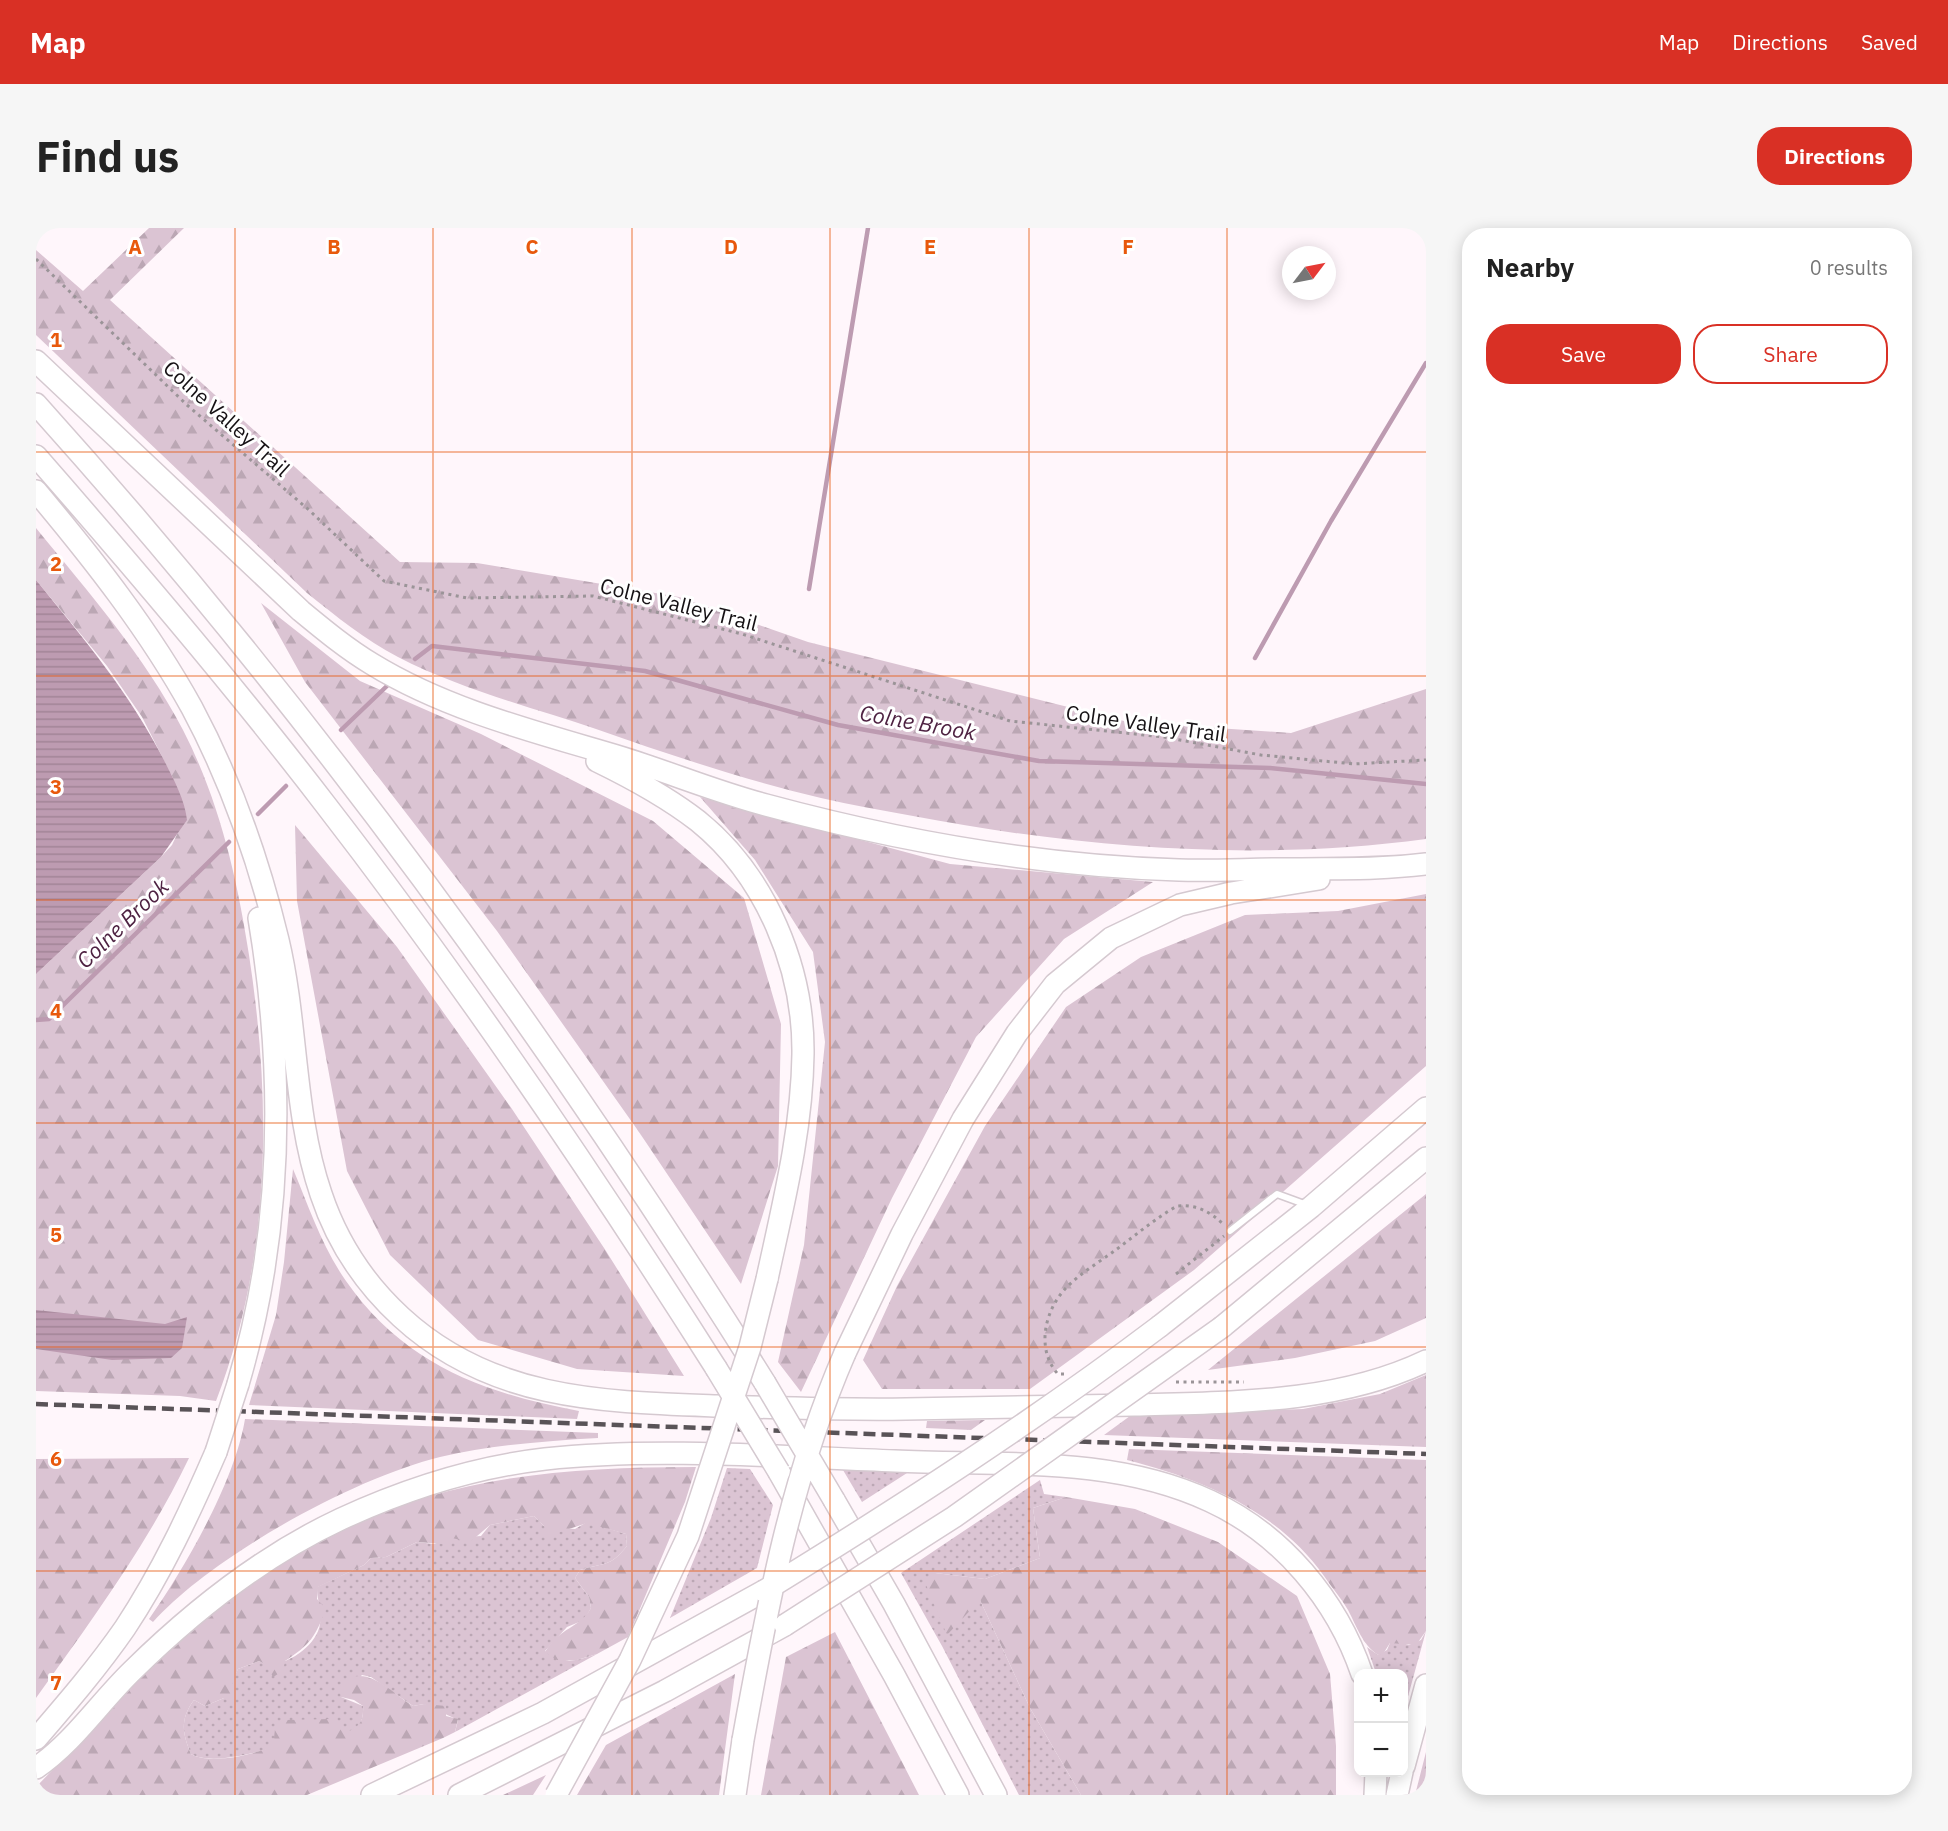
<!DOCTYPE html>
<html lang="en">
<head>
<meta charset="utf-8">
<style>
	body { margin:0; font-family:"IBM Plex Sans",sans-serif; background:#f6f6f6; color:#222 }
	.controls { position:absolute; right:18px; bottom:18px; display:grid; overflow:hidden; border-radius:12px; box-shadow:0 3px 15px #0003 }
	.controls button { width:54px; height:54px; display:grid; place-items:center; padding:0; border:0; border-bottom:2px solid #e0e0e0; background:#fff; color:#222; font:30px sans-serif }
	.compass { position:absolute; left:1246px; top:18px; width:54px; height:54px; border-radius:50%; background:#fff; box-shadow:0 3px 15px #0003; rotate:58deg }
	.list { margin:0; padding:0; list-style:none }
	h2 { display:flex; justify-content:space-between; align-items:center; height:78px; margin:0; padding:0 24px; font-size:26px }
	h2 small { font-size:20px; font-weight:400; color:#767676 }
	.actions { display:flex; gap:12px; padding:18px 24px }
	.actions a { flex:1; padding:14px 0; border:2px solid #d93025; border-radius:24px; text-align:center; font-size:21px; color:#d93025 }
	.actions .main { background:#d93025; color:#fff }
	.map { position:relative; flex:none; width:1390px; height:1567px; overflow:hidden; border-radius:24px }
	header { display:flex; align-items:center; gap:36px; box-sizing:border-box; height:84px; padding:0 30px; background:#d93025; color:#fff }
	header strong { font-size:28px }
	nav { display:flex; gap:33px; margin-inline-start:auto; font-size:21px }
	.intro { display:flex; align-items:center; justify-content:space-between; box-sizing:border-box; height:144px; padding:0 36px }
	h1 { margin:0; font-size:42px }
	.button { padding:15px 27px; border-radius:24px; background:#d93025; color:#fff; font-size:21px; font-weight:700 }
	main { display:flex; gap:36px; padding:0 36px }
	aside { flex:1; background:#fff; border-radius:24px; box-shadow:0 3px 15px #0003 }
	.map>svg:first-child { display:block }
	.grass { fill:url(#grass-dots) }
	.forest { fill:url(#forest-firs) }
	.water { fill:url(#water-rules) }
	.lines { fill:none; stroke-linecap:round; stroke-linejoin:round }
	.stream { stroke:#bd9bb1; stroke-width:4.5 }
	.lane-casing { stroke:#d5c9d0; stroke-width:9 }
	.highway-casing { stroke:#d5c9d0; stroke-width:24 }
	.path { stroke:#9b9498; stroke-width:3; stroke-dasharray:3 4.5; stroke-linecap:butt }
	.lane { stroke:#fff; stroke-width:6 }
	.highway { stroke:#fff; stroke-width:21 }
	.rail { stroke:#595357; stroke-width:4.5; stroke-dasharray:12 6; stroke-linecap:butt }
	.highway-bridge-casing { stroke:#d5c9d0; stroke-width:24; stroke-linecap:butt }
	.highway-bridge { stroke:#fff; stroke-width:21 }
	.grid { fill:none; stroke:#e8590c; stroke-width:1.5; stroke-opacity:0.55 }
	.labels { text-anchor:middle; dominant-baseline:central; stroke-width:6; stroke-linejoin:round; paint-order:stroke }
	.street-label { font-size:21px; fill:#151114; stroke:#fff }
	.water-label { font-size:22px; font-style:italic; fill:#4e2242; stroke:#fff }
	.grid-label { font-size:20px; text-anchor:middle; font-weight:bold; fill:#e8590c; stroke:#fff; stroke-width:6; stroke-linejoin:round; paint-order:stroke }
</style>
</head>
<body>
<header>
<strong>Map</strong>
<nav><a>Map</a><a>Directions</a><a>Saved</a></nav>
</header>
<div class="intro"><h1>Find us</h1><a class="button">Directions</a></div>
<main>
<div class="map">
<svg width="1390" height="1567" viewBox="0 0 1390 1567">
	<defs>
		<pattern id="grass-dots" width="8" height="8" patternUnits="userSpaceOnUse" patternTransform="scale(1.5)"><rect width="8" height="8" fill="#dbc4d3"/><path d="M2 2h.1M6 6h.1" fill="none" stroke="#bba7b4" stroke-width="1.8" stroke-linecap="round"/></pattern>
		<pattern id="forest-firs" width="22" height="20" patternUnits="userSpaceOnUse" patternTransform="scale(1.5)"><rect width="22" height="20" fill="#dbc4d3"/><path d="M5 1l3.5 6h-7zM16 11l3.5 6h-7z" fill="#bba7b4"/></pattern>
		<pattern id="water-rules" width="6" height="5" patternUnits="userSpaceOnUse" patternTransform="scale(1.5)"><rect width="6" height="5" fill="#bd9bb1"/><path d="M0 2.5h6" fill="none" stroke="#a28497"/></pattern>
	</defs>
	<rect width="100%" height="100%" fill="#fff6fb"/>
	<path class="grass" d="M691 1240 714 1241 737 1277 721 1340 634 1390 675 1290Z
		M807 1242 871 1245 826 1274Z
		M1004 1252 1008 1266 1030 1269 997 1280 1004 1330 949 1351 899 1345 944 1372 994 1480 1045 1567H983L906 1418 865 1345Z
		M498 1288 508 1298 539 1301 551 1294 590 1306 591 1318C573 1340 569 1334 544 1342L539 1350 553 1369 555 1380 548 1392 531 1399 509 1423C528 1437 540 1433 561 1426L419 1504 422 1492 388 1476 377 1478 335 1449 326 1447 305 1469 327 1478C328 1493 323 1501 310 1505L301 1499C267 1509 185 1543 155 1526 146 1505 144 1491 158 1472L169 1478 188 1470 202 1441 223 1433C244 1444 281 1419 284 1396 286 1385 281 1371 281 1359L328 1337 335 1330 350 1329 381 1314 398 1316 415 1310 445 1308 454 1297Z
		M1390 1403 1368 1483V1446L1340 1445 1331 1419 1342 1427 1351 1422 1354 1415 1363 1414 1373 1417 1385 1412Z"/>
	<path class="forest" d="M113 0H148L74 72 364 334 441 335 643 369 772 414 1092 494 1255 505 1390 461V611C1219 634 1045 620 877 588 846 582 815 577 785 570 709 552 634 527 560 501 495 479 424 461 362 429 329 412 300 388 271 365L0 107V22L47 63Z
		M0 300C53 365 108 427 147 502 183 572 201 649 213 727 236 876 235 1031 180 1173L144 1168 0 1163V746L125 629 136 617 150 587 136 548 106 489 71 438 0 352Z
		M225 375 324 453 445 506 617 593 708 670 745 796 742 938 705 1056 603 904 461 703 269 454Z
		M664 569 914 636 1117 654 1028 711 940 809 856 970 765 1164 742 1134 768 1017 789 814 777 724 719 632Z
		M259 597 361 719 476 881 570 1023 648 1148 541 1141 442 1112 354 1027 311 943 261 673Z
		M1390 666V838L1158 1042 994 1161H846L827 1132 861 1058 949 898 1030 779 1105 729 1209 687 1302 683Z
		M257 941C273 979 286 1019 310 1053 368 1136 447 1165 543 1183L541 1191 213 1177 240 1087 248 1034Z
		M1390 966V1090L1339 1113 1259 1130 1172 1142Z
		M1390 1147V1219L1068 1207 1094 1188 1267 1181 1344 1166Z
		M209 1191 562 1205V1210C510 1213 455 1217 404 1229 318 1250 176 1328 117 1394L113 1391C149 1340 199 1253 209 1191Z
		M949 1192 935 1202 890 1200 891 1193Z
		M1093 1221 1390 1232V1403L1380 1417 1354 1415 1347 1426 1342 1427C1326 1416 1321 1399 1312 1382 1305 1370 1296 1360 1288 1348 1242 1283 1166 1251 1091 1232Z
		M153 1230C112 1316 55 1393 0 1470V1231Z
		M660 1239 649 1274 592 1409 561 1426 541 1432H521L509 1424C525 1398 543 1401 555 1380L553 1369 539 1350 544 1342C569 1334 573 1340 591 1318L590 1306 551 1295 512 1308 508 1298 498 1288 454 1297 434 1314 416 1310 407 1316 381 1314 350 1329 335 1330 328 1337 282 1359 281 1371 290 1381C279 1409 275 1416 249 1433L247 1443 237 1449 229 1436 223 1433 202 1441 196 1457 201 1471 188 1470 169 1478 158 1472C144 1491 146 1505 155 1526 174 1537 221 1527 241 1516L238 1510 239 1501 249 1492 296 1491 310 1504C323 1500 328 1493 327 1478L318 1472 305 1469 303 1459C327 1431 354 1464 377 1478L388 1476 410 1478V1488L422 1491 419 1504 407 1510 271 1567H0V1559C28 1530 57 1501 85 1471 106 1449 125 1426 148 1406 175 1384 204 1358 234 1339 375 1253 499 1239 660 1239Z
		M1030 1269 1099 1281 1182 1314 1261 1368 1294 1446 1300 1518V1567H1045L994 1480 944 1372 911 1407 888 1352 899 1345 949 1351 1004 1330 997 1280Z
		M799 1404 883 1567H725L750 1429Z
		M699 1446 683 1567H541L570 1517Z
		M1390 1524V1567H1379Z
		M510 1547 497 1567H467Z"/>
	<path class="water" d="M0 352C48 411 93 464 128 532 137 550 149 572 151 592L125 629 0 746Z
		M0 1082 129 1096 151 1089 146 1120 135 1130 76 1132 0 1121Z"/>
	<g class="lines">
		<path class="stream" d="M773 361 832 0
			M1219 430 1295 293 1390 135
			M379 431 396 418 609 443 802 497 1003 533 1234 540 1390 556
			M305 502 353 456
			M222 586 250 558
			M0 792 13 791 193 614"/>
		<g class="lane-casing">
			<path id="lane" d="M1194 1003 1241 966 1271 977"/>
		</g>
		<g class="highway-casing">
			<path id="highway" d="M0 133 265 383C288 402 311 421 336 436 411 482 500 504 584 529 633 544 680 564 730 577 863 613 1004 638 1143 642 1178 643 1213 641 1249 641 1296 640 1342 642 1390 636
				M0 176C273 479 513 810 729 1155
				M0 228C99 341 197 456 289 576 429 757 557 946 680 1140
				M0 263C57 331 113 402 156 480 194 551 223 634 242 712 262 796 257 884 285 966 301 1014 328 1055 365 1089 455 1172 566 1174 681 1178 744 1180 807 1182 870 1181 946 1180 1022 1179 1098 1177 1196 1174 1300 1176 1390 1133
				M561 533C596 550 631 569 662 593 730 648 768 740 767 826 766 903 747 977 731 1051
				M1124 1098 1275 979 1390 880
				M1186 1099 1390 930
				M809 1125 866 1006 927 891 981 805 1019 756 1075 710 1144 677 1195 665 1283 651
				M202 1156C247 1004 249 846 223 690
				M743 1244 858 1447 922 1567
				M798 1272 858 1376 960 1567
				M0 1511C31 1475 62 1439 89 1400 126 1344 154 1284 180 1224
				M1368 1538 1390 1457
				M0 1540C37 1515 64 1474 96 1443 158 1382 226 1328 305 1291 368 1262 439 1239 509 1231 619 1219 747 1229 859 1233 964 1238 1076 1227 1174 1273 1246 1306 1301 1372 1326 1446
				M336 1567 507 1485 728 1363
				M423 1567 629 1463 749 1397
				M699 1567 707 1512
				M1339 1567 1340 1544
				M1361 1567 1366 1544"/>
		</g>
		<path class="path" d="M0 31 151 177 273 282 348 353 431 370 557 368 706 406 974 493 1128 509 1225 527 1318 536 1390 532
			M1140 1046 1188 1008
			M1028 1146H1022C999 1121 1009 1080 1032 1058 1046 1044 1065 1033 1081 1021 1101 1006 1120 990 1141 978 1160 976 1175 984 1188 997
			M1140 1154H1208"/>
		<use href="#lane" class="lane"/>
		<use href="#highway" class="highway"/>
		<path class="rail" d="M0 1176 1390 1226"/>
		<g class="highway-bridge-casing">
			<path id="highway-bridge" d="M680 1140 743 1244
				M729 1155 798 1272
				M180 1224 202 1156
				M728 1363C863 1280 997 1194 1124 1098
				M749 1397 918 1289 1186 1099
				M707 1512C731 1379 755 1249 809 1125
				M520 1567 594 1432 652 1308 714 1119 731 1051"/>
		</g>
		<use href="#highway-bridge" class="highway-bridge"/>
	</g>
	<path class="grid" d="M199 0V1567M397 0V1567M596 0V1567M794 0V1567M993 0V1567M1191 0V1567M0 224H1390M0 448H1390M0 672H1390M0 895H1390M0 1119H1390M0 1343H1390"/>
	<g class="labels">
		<g class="street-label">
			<text transform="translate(191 190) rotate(42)">Colne Valley Trail</text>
			<text transform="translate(643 376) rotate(14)">Colne Valley Trail</text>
			<text transform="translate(1110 495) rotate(8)">Colne Valley Trail</text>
		</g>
		<g class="water-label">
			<text transform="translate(882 494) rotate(10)">Colne Brook</text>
			<text transform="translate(86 695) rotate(-44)">Colne Brook</text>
		</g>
	</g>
	<g class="grid-label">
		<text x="99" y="26">A</text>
		<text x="298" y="26">B</text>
		<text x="496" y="26">C</text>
		<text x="695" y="26">D</text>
		<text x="894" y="26">E</text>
		<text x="1092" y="26">F</text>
		<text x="20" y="119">1</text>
		<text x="20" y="343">2</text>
		<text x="20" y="566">3</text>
		<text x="20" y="790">4</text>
		<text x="20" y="1014">5</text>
		<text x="20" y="1238">6</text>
		<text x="20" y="1462">7</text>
	</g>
</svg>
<div class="controls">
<button>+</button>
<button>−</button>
</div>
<svg class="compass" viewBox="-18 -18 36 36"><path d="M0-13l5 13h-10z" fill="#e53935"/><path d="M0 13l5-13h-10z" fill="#767676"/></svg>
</div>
<aside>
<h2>Nearby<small>0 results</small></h2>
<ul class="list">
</ul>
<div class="actions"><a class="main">Save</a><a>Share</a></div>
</aside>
</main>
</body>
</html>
